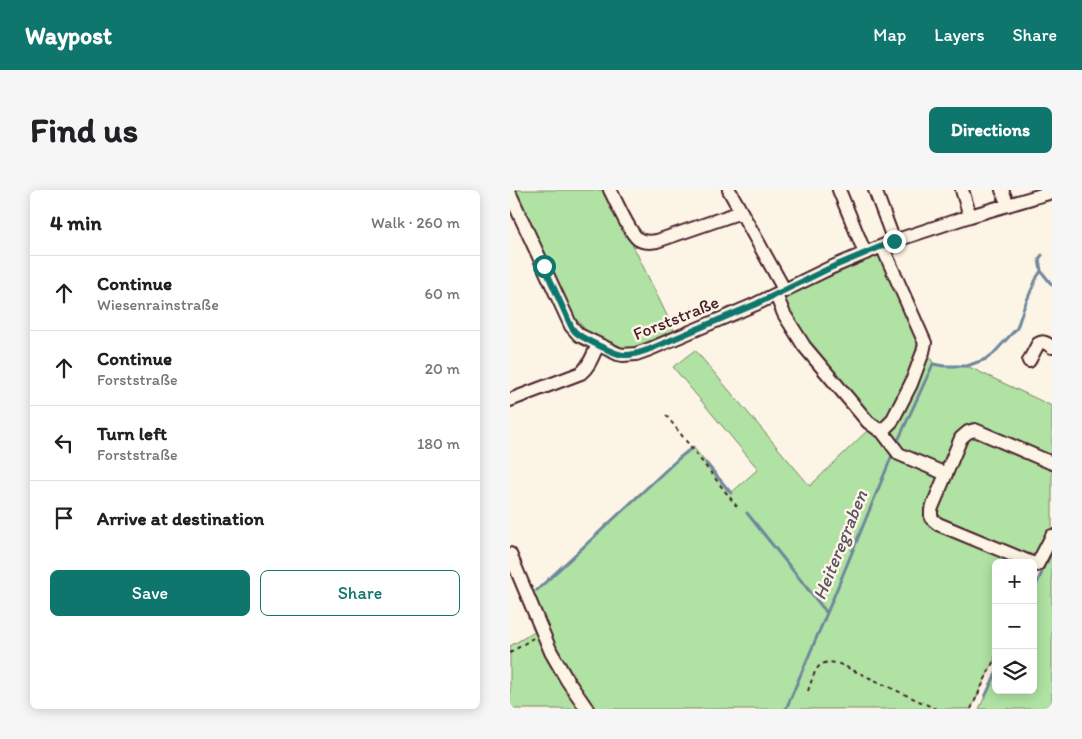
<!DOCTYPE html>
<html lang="en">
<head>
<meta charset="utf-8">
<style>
	body { margin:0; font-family:Itim,sans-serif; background:#f6f6f6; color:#202124 }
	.controls { position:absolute; right:15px; bottom:15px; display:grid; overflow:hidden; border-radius:8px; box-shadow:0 2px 12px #0003 }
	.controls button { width:45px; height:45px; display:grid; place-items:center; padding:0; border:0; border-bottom:1px solid #e0e0e0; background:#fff; color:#202124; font:25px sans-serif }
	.stop { position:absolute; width:15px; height:15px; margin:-11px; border:4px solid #0f766e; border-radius:50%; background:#fff }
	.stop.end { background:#0f766e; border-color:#fff; box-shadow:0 1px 5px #0008 }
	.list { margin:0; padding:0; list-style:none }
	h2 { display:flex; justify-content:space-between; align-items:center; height:65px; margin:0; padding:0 20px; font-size:21px }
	h2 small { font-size:16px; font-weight:400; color:#757577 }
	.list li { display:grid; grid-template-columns:32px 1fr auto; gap:15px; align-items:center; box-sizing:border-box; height:75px; padding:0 20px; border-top:1px solid #e0e0e0 }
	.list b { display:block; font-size:19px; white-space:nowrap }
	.list p { margin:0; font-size:16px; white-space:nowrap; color:#757577 }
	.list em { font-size:16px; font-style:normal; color:#757577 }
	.actions { display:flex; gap:10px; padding:15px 20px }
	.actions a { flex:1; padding:11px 0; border:1px solid #0f766e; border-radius:8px; text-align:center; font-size:18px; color:#0f766e }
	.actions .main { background:#0f766e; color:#fff }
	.icon { flex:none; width:28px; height:28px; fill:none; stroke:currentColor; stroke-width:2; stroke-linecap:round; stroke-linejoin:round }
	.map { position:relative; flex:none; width:542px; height:519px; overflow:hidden; border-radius:8px }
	header { display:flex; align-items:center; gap:30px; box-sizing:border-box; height:70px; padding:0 25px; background:#0f766e; color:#fff }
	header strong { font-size:24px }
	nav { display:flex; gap:28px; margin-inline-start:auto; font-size:18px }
	.intro { display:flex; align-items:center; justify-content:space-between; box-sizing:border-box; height:120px; padding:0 30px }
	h1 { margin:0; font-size:35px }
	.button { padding:12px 22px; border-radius:8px; background:#0f766e; color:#fff; font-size:18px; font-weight:700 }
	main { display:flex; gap:30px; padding:0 30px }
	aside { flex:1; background:#fff; border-radius:8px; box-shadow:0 2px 12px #0003 }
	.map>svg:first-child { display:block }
	.green { fill:#afe2a3; stroke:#7c8067 }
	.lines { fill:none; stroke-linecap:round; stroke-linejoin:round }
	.stream { stroke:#6f879c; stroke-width:3 }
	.minor-casing { stroke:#4a1f2b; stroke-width:16 }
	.path { stroke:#4a1f2b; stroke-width:2; stroke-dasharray:4 4; stroke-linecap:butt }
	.minor { stroke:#fcf5e5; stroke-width:12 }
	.route { stroke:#0f766e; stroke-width:6 }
	.labels { text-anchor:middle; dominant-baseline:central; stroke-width:5; stroke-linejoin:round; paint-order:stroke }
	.street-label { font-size:18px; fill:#4a1f2b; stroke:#fcf5e5 }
	.water-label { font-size:19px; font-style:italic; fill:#5c5364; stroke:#fcf5e5 }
</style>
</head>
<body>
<header>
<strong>Waypost</strong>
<nav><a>Map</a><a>Layers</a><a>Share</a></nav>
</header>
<div class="intro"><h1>Find us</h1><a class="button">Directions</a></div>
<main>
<aside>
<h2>4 min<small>Walk · 260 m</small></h2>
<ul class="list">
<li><svg class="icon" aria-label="ahead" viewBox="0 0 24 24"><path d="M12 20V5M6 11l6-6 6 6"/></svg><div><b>Continue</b><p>Wiesenrainstraße</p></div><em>60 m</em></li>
<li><svg class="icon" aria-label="ahead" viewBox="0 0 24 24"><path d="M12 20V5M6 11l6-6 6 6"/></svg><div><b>Continue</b><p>Forststraße</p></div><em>20 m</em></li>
<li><svg class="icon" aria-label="left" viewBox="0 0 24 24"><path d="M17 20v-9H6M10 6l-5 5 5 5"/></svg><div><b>Turn left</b><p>Forststraße</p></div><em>180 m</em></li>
<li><svg class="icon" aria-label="arrive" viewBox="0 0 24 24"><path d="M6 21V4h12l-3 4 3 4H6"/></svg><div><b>Arrive at destination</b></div></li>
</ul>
<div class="actions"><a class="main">Save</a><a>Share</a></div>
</aside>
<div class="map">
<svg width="542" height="519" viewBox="0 0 542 519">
	<rect width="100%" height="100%" fill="#fcf5e5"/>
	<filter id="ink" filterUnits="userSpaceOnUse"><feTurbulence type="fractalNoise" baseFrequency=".02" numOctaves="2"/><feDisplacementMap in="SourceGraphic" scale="10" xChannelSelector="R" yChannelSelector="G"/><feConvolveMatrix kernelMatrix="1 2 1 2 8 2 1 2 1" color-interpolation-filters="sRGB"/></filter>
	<g filter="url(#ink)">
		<path class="green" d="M4 0H96L164 140 124 158 112 157 76 140 66 129 63 130Z
			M374 63 423 173 434 176H457L542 216V344L523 385V373H486V466L461 519H0V456L33 437 20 403 27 400 168 269 183 257 221 303 248 279 163 177 185 160 300 296 362 236 262 112Z
			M542 361V519H469L486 483V500H523V402Z"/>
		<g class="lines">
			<path class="stream" d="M531 81 529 69 532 65
				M386 255 423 174 434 176H457L476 169 483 164 507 138 514 117 527 87 531 81 542 95
				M196 273 221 303
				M237 323 317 423 383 263
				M537 372 542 361
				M27 400 168 269 183 257
				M523 402 532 382
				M475 507 486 483
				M276 519 317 423"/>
			<g class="minor-casing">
				<path id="minor" d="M100 0C106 11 119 42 128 49 134 53 141 52 147 51L231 22
					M219 0 275 101
					M329 0 355 63
					M365 0 384 51
					M452 0 460 26
					M492 0 498 15
					M0 4 61 136 69 145 108 164 113 165 126 164 140 159 246 114 320 78 384 51 460 26 542 2
					M266 105 274 124 294 156 358 232 369 240 374 239 382 231 401 194 413 162 415 153 372 56
					M519 171 528 154C534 150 537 154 542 157
					M0 210 71 183C80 176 83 164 88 155
					M371 240 389 264 436 284
					M0 364 41 462 57 490 77 519
					M522 373 428 334 421 328V320L451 248 458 242 465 240 542 273
					M523 373 527 375 542 346"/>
			</g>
			<path class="path" d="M156 225 228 318
				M0 463 23 448
				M298 501C305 481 307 466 332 475L426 519
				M461 519 486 466"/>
			<use href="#minor" class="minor"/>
		</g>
	</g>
	<g class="lines" filter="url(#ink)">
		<path class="route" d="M34 76 61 136C63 140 66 143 69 145 77 150 104 164 113 165 122 166 131 162 140 159L246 114 320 78 384 51"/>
	</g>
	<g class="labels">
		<g class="street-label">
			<text transform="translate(166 128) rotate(-22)">Forststraße</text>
		</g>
		<g class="water-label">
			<text transform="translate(330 355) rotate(-68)">Heiteregraben</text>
		</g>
	</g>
</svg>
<div class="controls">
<button>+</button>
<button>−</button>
<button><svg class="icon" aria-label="layers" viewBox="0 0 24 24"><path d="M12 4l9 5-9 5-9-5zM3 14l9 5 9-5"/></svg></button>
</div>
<div class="stop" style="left:34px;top:76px"></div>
<div class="stop end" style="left:384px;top:51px"></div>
</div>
</main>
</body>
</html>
